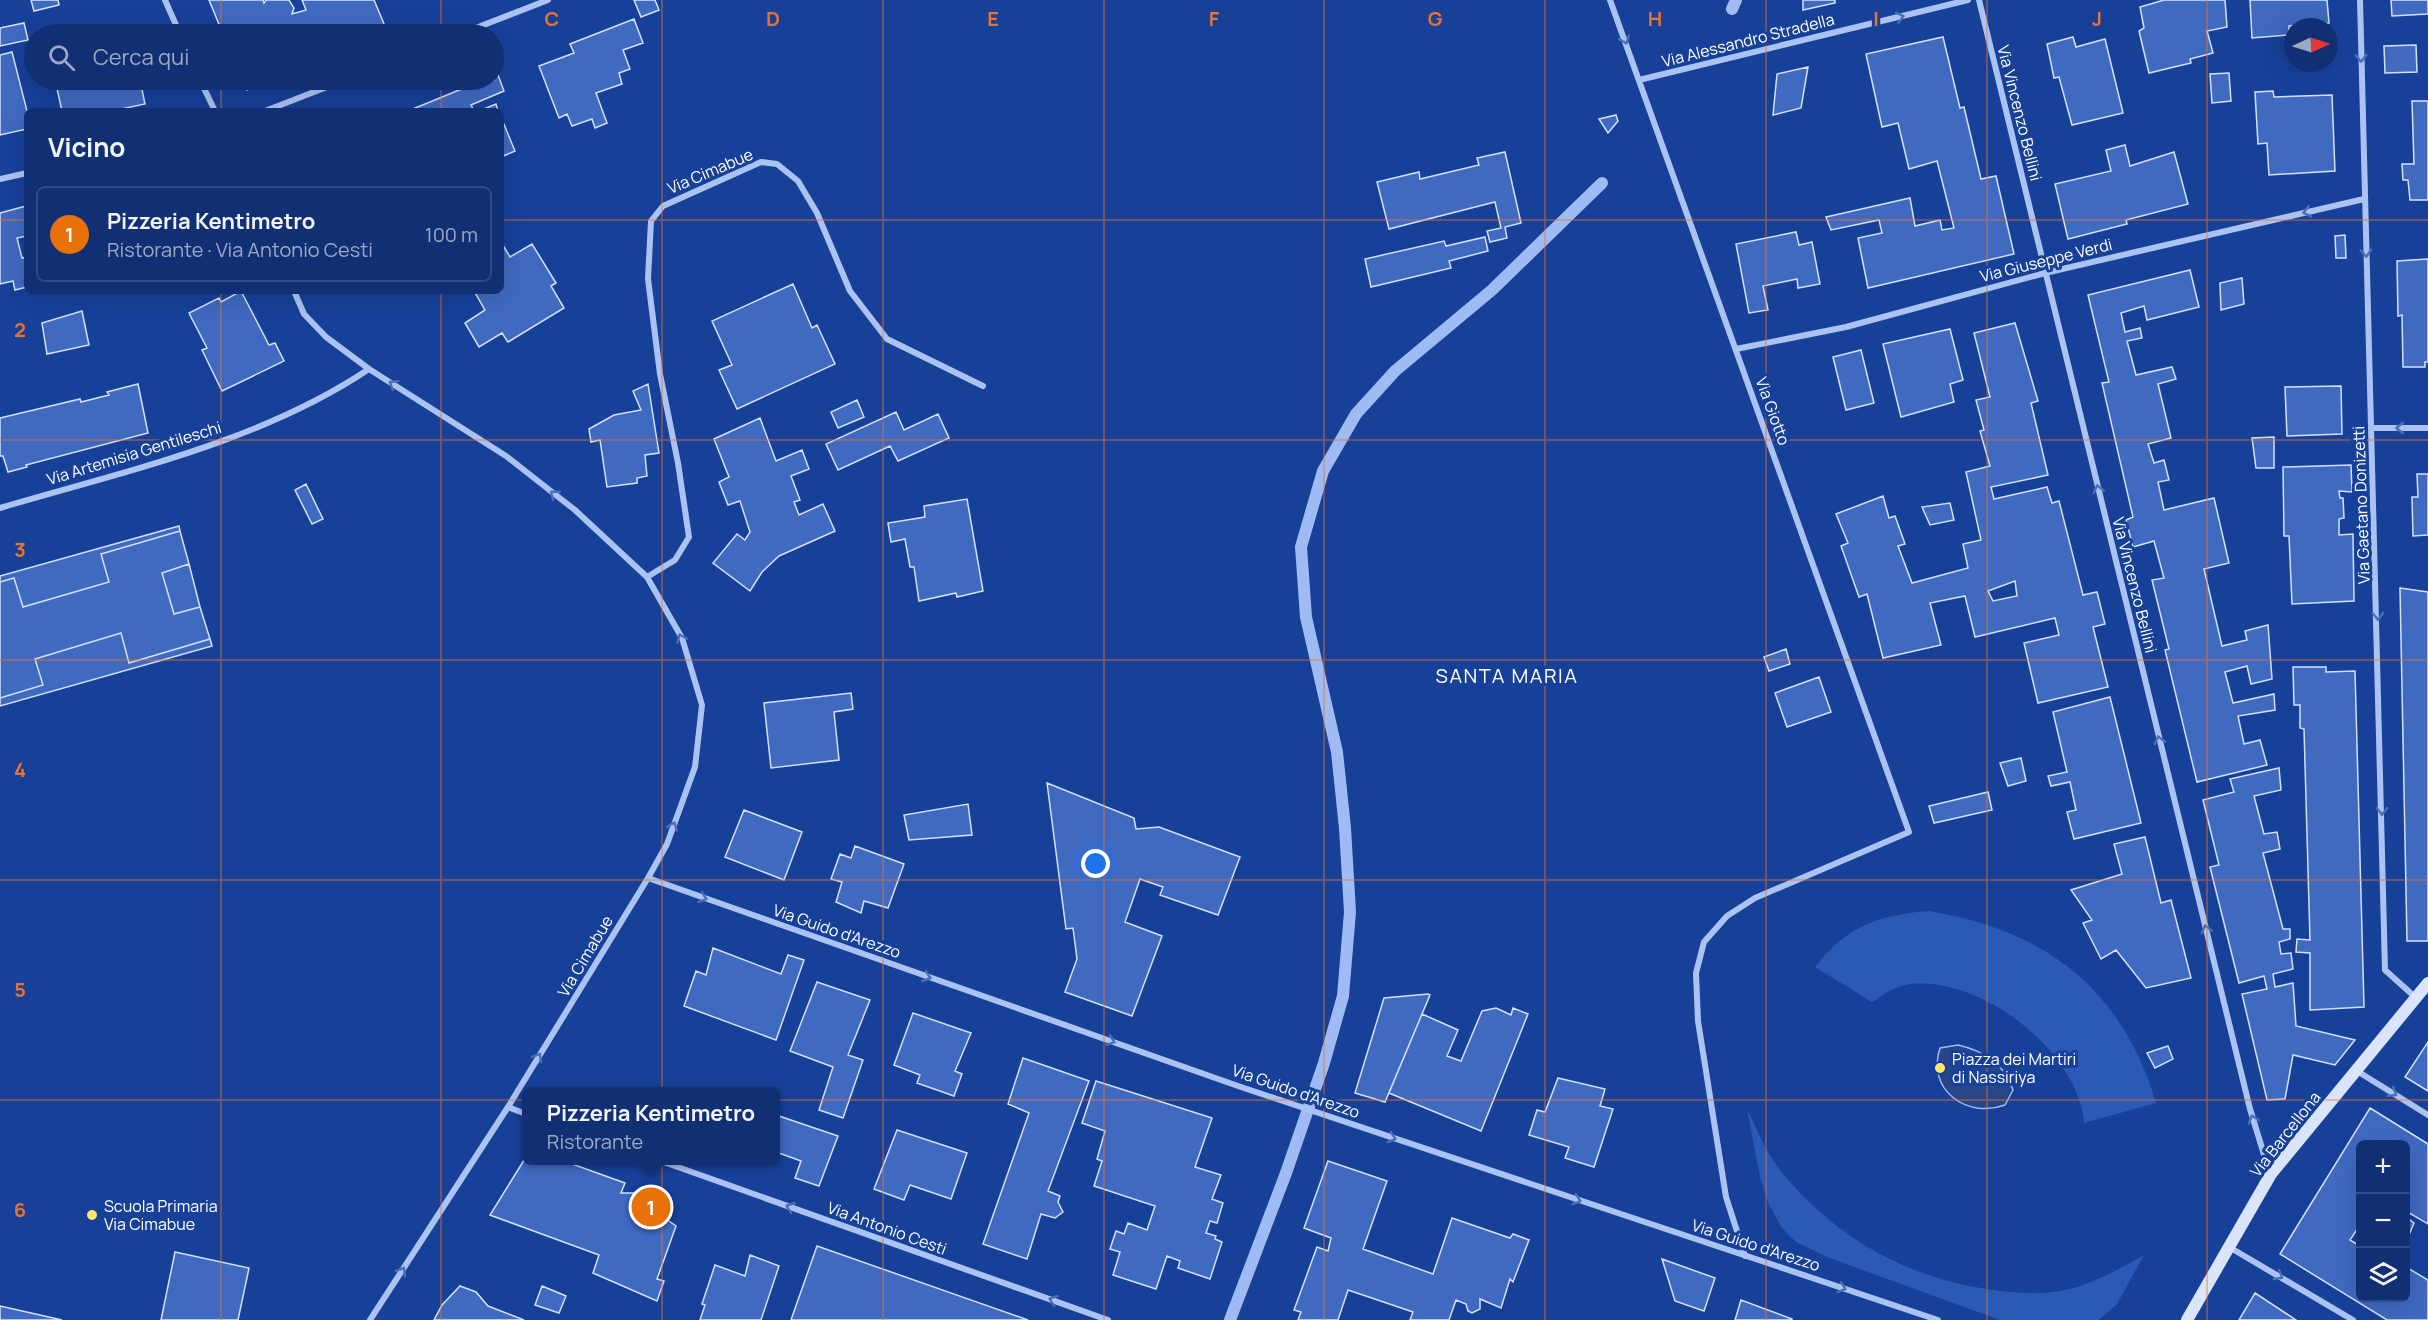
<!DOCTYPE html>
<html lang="it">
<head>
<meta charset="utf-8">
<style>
	body { margin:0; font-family:Manrope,sans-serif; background:#1e3c7b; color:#f1f3f6 }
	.controls { position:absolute; right:18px; bottom:18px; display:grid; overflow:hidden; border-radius:9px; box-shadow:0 6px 24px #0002 }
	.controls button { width:54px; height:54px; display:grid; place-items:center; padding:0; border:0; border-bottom:2px solid #304b85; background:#113073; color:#f1f3f6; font:30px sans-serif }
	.compass { position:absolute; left:2284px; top:18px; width:54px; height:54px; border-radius:50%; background:#113073; box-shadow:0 6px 24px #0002; rotate:86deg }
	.you { position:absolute; left:1096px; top:864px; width:21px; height:21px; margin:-15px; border:4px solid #fff; border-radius:50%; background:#1a73e8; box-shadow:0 0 0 9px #1a73e833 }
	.badge { display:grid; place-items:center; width:39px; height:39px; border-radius:50%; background:#8bbbb9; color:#fff; font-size:20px; font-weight:700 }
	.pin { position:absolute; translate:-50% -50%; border:3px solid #fff; box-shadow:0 2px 6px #0006 }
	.popup { position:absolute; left:522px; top:1087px; width:258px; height:78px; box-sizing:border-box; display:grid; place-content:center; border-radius:9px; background:#113073; filter:drop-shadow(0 2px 4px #0005); font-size:20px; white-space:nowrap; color:#9ca9c4 }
	.popup b { font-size:22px; color:#f1f3f6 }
	.popup::after { content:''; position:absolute; left:50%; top:100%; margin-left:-12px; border:12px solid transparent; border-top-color:#113073 }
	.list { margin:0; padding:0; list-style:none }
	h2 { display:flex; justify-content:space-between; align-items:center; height:78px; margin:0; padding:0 24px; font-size:26px }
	h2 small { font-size:20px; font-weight:400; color:#9ca9c4 }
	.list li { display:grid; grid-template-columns:39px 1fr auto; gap:18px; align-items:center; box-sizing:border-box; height:96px; margin:0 12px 12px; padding:0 12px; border:2px solid #304b85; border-radius:9px }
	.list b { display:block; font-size:22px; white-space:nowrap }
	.list p { margin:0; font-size:20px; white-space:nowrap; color:#9ca9c4 }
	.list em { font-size:20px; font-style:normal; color:#9ca9c4 }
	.icon { flex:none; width:33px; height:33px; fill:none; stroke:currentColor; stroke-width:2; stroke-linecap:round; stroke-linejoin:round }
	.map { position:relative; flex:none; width:2428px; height:1320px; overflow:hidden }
	.search { position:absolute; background:#113073; box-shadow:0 6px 24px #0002; left:24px; top:24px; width:480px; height:66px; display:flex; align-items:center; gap:15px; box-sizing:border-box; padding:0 21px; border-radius:33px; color:#9ca9c4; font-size:22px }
	.panel { position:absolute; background:#113073; box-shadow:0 6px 24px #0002; left:24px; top:108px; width:480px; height:186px; border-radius:9px }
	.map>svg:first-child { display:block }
	.green { fill:#2b59b6 }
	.water { fill:#274588; stroke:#9ebbf4; stroke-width:1.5 }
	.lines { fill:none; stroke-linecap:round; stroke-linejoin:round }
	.stream { stroke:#9ebbf4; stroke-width:12 }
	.building { fill:#4069c0; stroke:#d3e1fc; stroke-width:1.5; fill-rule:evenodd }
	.street { stroke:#abc3f2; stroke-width:6 }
	.secondary { stroke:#dae5fc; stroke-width:12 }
	.oneway { stroke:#4b6eb8 }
	.grid { fill:none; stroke:#eb7230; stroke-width:1.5; stroke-opacity:0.55 }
	.poi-dot { fill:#ffe66c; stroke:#174099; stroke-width:2 }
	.labels { text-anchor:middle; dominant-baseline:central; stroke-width:6; stroke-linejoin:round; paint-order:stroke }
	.street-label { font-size:16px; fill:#fff; stroke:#174099 }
	.poi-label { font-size:16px; fill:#fff; stroke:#174099; text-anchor:start }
	.quarter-label { font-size:20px; letter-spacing:1.5px; fill:#fff; stroke:#174099 }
	.grid-label { font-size:20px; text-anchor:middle; font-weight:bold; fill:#eb7230; stroke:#174099; stroke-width:6; stroke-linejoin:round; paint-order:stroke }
</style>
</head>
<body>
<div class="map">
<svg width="2428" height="1320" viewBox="0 0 2428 1320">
	<rect width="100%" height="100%" fill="#174099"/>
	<path class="green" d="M1929 911C2045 930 2122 988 2156 1103L2084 1123C2079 1051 1977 972 1905 985 1892 988 1883 995 1872 1002L1815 967C1847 926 1878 915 1929 911Z
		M1747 1109C1758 1132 1768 1157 1785 1176 1838 1239 1907 1277 1987 1289 2011 1293 2036 1295 2060 1291 2090 1286 2117 1270 2144 1255L2117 1304 2099 1320H2000L1827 1257 1796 1242 1782 1228 1769 1205 1760 1177Z"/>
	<path class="water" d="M1958 1045C1984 1051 2004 1063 2013 1090L2005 1105C1967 1119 1926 1090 1940 1048Z"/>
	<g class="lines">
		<path class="stream" d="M1732 9 1736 0
			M1230 1320 1286 1173 1324 1063 1343 996 1350 912 1345 828 1337 752 1306 617 1301 547 1323 471 1356 414 1395 371 1492 290 1602 183"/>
	</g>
	<path class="building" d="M31 0H58L59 5 34 11Z
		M209 0H263L264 3 266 0H289L294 8 292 14 306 10 302 0H374L387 31 378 34H223Z
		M634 0H655L659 10 641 17Z
		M1803 0H1835V3L1803 10Z
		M2164 0H2225L2227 27 2207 31 2213 53 2190 59 2191 63 2149 73 2139 31 2144 28 2140 7Z
		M2250 0H2327L2329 23 2289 26V35L2252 38Z
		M2391 0H2428V14L2392 16Z
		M634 19 643 43 623 50 630 69 619 73 622 84 596 93 607 123 595 128 592 119 572 126 567 114 559 118 539 66 574 53 570 44Z
		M24 23 28 40 0 46V28Z
		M132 27 134 34H95Z
		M1943 37 1960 108 1964 107 1981 179 1996 176 2014 254 1868 288 1858 238 1882 233 1879 220 1831 230 1826 217 1910 198 1915 226 1940 220 1942 230 1954 228 1937 161 1909 169 1898 123 1882 127 1866 54Z
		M2073 37 2076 47 2105 39 2123 113 2072 125 2059 77 2054 78 2047 44Z
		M2416 45 2417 72 2385 73 2384 46Z
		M12 52 27 111V129L0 135V55Z
		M494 64 504 91 471 105 474 111H408L464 88 460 80H494Z
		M1808 67 1801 108 1773 115 1777 74Z
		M2229 73 2231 101 2212 103 2210 74Z
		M55 80H140L145 104 112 111H62Z
		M243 80H271L247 90Z
		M2273 91 2274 97 2332 95 2335 171 2269 175 2267 143 2258 144 2255 92Z
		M2412 101H2428V200H2410L2408 180H2403L2402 164H2414Z
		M496 104 498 111H479Z
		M1616 115 1618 121 1608 133 1599 119Z
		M501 117 515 151 501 157Z
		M2125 145 2130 166 2174 152 2188 204 2126 220 2127 224 2068 239 2055 184 2111 171 2106 150Z
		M1505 152 1521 223 1505 227 1507 238 1490 242 1487 231 1501 228 1495 202 1389 229 1377 182 1419 172 1420 179 1479 165 1477 158Z
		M26 206 27 236 17 238 22 258 27 257V287L15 290 13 281 0 284V213Z
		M1796 232 1799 245 1812 242 1820 284 1798 288 1797 279 1763 286 1768 310 1749 313 1736 244Z
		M2345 235 2346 258H2336L2335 236Z
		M1485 237 1488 251 1449 261 1451 268 1371 287 1365 259 1444 241 1446 246Z
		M501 242 510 257 532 244 556 283 551 286 564 308 508 342 502 333 479 347 465 323 485 310 474 291H501Z
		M2428 259V362H2425V367H2403L2402 315 2398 316 2397 261Z
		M2190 270 2199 307 2147 320 2144 306 2121 313 2125 332 2140 328 2142 338 2127 341 2136 375 2172 367 2176 379 2158 384 2171 438 2148 444 2154 463 2164 460 2169 480 2158 482 2164 510 2214 498 2229 563 2204 569 2222 646 2247 640 2245 631 2268 625 2272 679 2251 684 2247 666 2225 672 2233 703 2274 694 2275 710 2238 716 2244 744 2260 740 2267 765 2197 782 2165 650 2169 649 2152 580 2164 578 2154 541 2133 547 2126 520 2133 517 2102 383 2109 382 2088 295Z
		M2242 278 2244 304 2221 310 2220 283Z
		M793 284 812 328 817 325 835 364 737 409 719 370 732 365 712 321Z
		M241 291 269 345 275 343 284 361 222 391 202 350 207 348 189 313 219 298 221 302Z
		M82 311 89 345 47 354 42 323Z
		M2015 323 2038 401 2031 403 2048 475 1991 487 1994 499 2047 487 2052 503 2059 501 2083 595 2097 592 2105 624 2093 627 2108 687 2038 703 2024 643 2059 635 2055 618 1975 637 1965 596 1930 603 1941 645 1883 658 1867 594 1859 597 1841 546 1848 543 1836 514 1883 496 1889 518 1895 516 1905 544 1898 546 1912 583 1968 568 1963 544 1981 540 1966 472 1990 466 1980 431 1984 430 1976 400 1990 397 1974 333ZM2015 581 2017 596 1993 601 1988 591Z
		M1950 329 1963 380 1950 384 1954 402 1901 417 1883 344Z
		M1861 350 1874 403 1846 410 1833 357Z
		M138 384 148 433 26 465 27 467 8 472 3 456H0V418L80 399 81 402 109 395 107 392Z
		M648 384 659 453 645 455 647 476 637 478V483L607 487 600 440 591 442 589 429 614 415 641 410 633 391Z
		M2341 386 2342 434 2287 436 2285 387Z
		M857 400 864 417 838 428 831 412Z
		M896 412 904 430 938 414 949 438 898 461 890 446 838 470 826 444Z
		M760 418 776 461 802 450 809 469 791 476 800 500 794 502 799 515 823 504 835 531 779 556 762 572 750 591 713 563 737 534 745 540 750 532 740 501 728 505 719 482 729 477 714 439Z
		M2274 437V468H2256L2252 438Z
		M2351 465 2352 492 2339 491 2340 498H2343L2344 518 2339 519V535L2353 534 2354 601 2292 604 2289 536H2284L2283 467Z
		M2417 474H2428V535L2413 536 2412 497H2418Z
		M306 484 323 519 312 524 295 490Z
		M967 499 983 591 957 597 956 593 919 601 914 567H910L905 539 891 542 888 523 925 517 924 506Z
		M1950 503 1954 520 1930 525 1922 507Z
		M179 526 180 531 101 554 109 582 23 607 14 578 0 582V576Z
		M180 531 189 564 162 573 174 614 200 607 210 639 129 663 121 633 35 659 43 685 0 698V582L14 578 23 607 109 582 101 554Z
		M189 564 200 607 174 614 162 573Z
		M2400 588 2428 592V941H2407Z
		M121 633 129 663 210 639 212 646 0 706V698L43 685 35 659Z
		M1786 649 1790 664 1769 671 1764 657Z
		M2293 667H2326V672L2355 671 2364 1007 2310 1010V953L2296 952 2297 939 2310 940 2304 729 2300 728V705H2294Z
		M1819 677 1831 712 1787 727 1775 693Z
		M851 693 853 709 834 712 839 760 771 768 764 703Z
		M2110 697 2141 823 2074 839 2067 812 2076 810 2070 782 2051 786 2048 776 2067 772 2053 712Z
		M2021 758 2026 781 2008 786 2000 763Z
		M2279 768 2281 790 2254 796 2264 834 2277 832 2280 849 2263 853 2283 929H2290V939L2279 942 2281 954 2291 953 2293 969 2273 974 2275 987 2293 983 2296 1026 2355 1040 2335 1065 2293 1055 2285 1099 2267 1100 2242 994 2267 989 2264 976 2239 983 2210 867 2219 865 2203 800 2234 792 2230 779Z
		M1047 783 1134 818 1136 829 1159 827 1240 857 1218 915 1160 895 1163 887 1140 879 1125 922 1162 936 1132 1016 1065 992 1077 959 1073 928 1066 929Z
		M1988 792 1992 810 1934 823 1929 806Z
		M968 804 972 835 909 840 904 815Z
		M744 810 802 832 784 880 725 857Z
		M2145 837 2161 903 2171 900 2191 978 2146 988 2116 950 2101 959 2083 923 2092 920 2071 890 2122 874 2114 844Z
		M855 846 904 864 888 908 864 901 861 913 836 902 842 882 831 879 840 854 851 858Z
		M713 948 781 974 788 955 804 960 776 1040 684 1006 696 971 706 975Z
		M817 982 870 1000 848 1055 863 1060 843 1118 819 1110 833 1067 790 1051Z
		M1428 994 1430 995 1385 1102 1355 1093 1384 998Z
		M1496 1008 1511 1015 1513 1008 1528 1014 1481 1131 1389 1093 1422 1014 1458 1030 1447 1056 1461 1061 1482 1011Z
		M913 1013 971 1033 955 1071 962 1074 954 1096 917 1083 920 1075 894 1065Z
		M2428 1042V1091L2405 1077Z
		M2168 1046 2173 1059 2155 1068 2147 1053Z
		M1023 1058 1089 1081 1048 1191 1060 1196 1058 1202 1063 1212 1055 1218 1041 1214 1027 1259 983 1244 1029 1113 1008 1104Z
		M1558 1078 1605 1089 1600 1106 1613 1109 1594 1167 1565 1158 1569 1147 1529 1135 1537 1110 1545 1112Z
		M1096 1081 1212 1118 1195 1167 1221 1175 1212 1199 1223 1203 1217 1223 1210 1221 1206 1233 1216 1236 1215 1239 1222 1242 1210 1279 1178 1268 1180 1261 1167 1256 1156 1289 1113 1275 1120 1252 1110 1249 1116 1231 1124 1234 1128 1223 1147 1230 1155 1206 1094 1186 1102 1161 1097 1159 1105 1131 1082 1123Z
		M2370 1108 2428 1144V1224L2406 1211V1144H2360V1225L2350 1240 2360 1246V1298H2406V1267L2428 1280V1320H2387L2280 1254Z
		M776 1115 838 1136 819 1186 795 1178 801 1161 776 1152Z
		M897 1130 967 1153 951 1199 910 1185 904 1200 874 1189Z
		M526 1157V1160H561L625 1183 621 1193H635L644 1198 651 1206 648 1216 653 1219H666L676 1226 657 1279 664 1281 657 1301 593 1273 599 1255 490 1215Z
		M1328 1161 1387 1181 1363 1249 1433 1274 1452 1218 1510 1238 1513 1234 1529 1240 1513 1282 1510 1279 1501 1308 1480 1299V1309L1472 1313 1468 1311 1466 1304 1456 1300 1449 1320H1410L1413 1312 1348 1290 1338 1320H1298L1301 1312 1294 1310 1317 1247 1328 1251 1331 1238 1304 1228Z
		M2406 1217 2414 1223 2406 1242Z
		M817 1246 1028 1320H791Z
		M175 1252 249 1268 238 1320H161Z
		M750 1255 779 1266 761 1320H700L705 1305 702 1304 715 1265 745 1276Z
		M1662 1259 1715 1278 1704 1311 1675 1301Z
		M460 1286 476 1292 488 1306 524 1320H434L442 1305Z
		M542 1286 566 1296 559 1313 535 1305Z
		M2255 1293 2296 1320H2239Z
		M1741 1300 1792 1319V1320H1735Z
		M0 1306 62 1320H0Z"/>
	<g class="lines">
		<path class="street" d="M165 0 180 34
			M1610 0 1909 832 1755 898 1727 916 1704 942 1696 973 1698 1021 1726 1197 1745 1256
			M1979 0 2250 1109 2270 1174
			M2360 0 2385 970 2415 997
			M460 34 548 0
			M200 80 215 111
			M1639 80 1968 0
			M265 111 345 80
			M0 179 27 173
			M294 291 304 314 326 337 369 369 506 456 575 510 647 577 682 638 702 705 695 767 667 844 648 878 508 1107 370 1320
			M1736 349 1846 327 2045 273 2364 199
			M2372 428H2428
			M0 508C125 471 260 442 369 369
			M647 577 675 560 689 537 678 463 660 374 648 279 651 221 663 206 761 162 777 164 798 181 817 213 850 291 887 339 983 386
			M648 878 1238 1086 1938 1320
			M2357 1071 2428 1115
			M508 1107 526 1114
			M658 1160 1108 1320
			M2229 1247 2353 1320"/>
		<path class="secondary" d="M2187 1320 2271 1174 2428 983"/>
	</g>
	<defs><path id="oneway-chevron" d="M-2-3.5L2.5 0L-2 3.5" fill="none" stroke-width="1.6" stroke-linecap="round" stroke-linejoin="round" transform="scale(1.5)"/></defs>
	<g class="oneway">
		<use href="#oneway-chevron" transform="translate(1900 17) rotate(-14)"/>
		<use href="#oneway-chevron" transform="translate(1625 40) rotate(70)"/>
		<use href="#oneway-chevron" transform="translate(2361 58) rotate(89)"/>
		<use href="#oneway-chevron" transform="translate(2307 212) rotate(167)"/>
		<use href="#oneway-chevron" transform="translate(2366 253) rotate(88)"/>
		<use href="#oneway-chevron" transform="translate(393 384) rotate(-148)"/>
		<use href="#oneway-chevron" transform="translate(2400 428) rotate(180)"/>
		<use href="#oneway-chevron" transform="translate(2098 489) rotate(-104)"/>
		<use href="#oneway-chevron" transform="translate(554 494) rotate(-142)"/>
		<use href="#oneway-chevron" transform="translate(2378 616) rotate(88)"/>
		<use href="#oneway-chevron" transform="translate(681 638) rotate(-113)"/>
		<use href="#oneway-chevron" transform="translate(2159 740) rotate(-104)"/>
		<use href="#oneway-chevron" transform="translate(2382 811) rotate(89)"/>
		<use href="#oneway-chevron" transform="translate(673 826) rotate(-70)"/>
		<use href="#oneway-chevron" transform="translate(703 898) rotate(19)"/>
		<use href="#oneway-chevron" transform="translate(2206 929) rotate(-104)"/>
		<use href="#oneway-chevron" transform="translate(927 977) rotate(19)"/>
		<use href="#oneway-chevron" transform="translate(1111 1041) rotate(19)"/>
		<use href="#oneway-chevron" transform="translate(538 1057) rotate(-59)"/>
		<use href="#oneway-chevron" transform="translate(2393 1093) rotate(32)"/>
		<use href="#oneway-chevron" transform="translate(2253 1119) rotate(-108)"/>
		<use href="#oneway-chevron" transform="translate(1392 1138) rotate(18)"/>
		<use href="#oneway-chevron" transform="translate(1577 1200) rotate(18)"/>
		<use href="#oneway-chevron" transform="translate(790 1207) rotate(-160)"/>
		<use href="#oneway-chevron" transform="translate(402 1271) rotate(-58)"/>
		<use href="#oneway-chevron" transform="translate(2279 1276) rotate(31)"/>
		<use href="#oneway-chevron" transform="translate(1842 1288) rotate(18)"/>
		<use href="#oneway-chevron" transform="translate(1053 1300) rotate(-160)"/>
	</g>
	<path class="grid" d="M221 0V34M441 0V34M662 0V1320M883 0V1320M1104 0V1320M1324 0V1320M1545 0V1320M1766 0V1320M1987 0V1320M2207 0V1320M221 80V111M441 80V111M0 220H27M501 220H2428M221 291V1320M441 291V1320M0 440H2428M0 660H2428M0 880H2428M0 1100H2428"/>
	<g class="poi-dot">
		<circle cx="1940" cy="1068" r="6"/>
		<circle cx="92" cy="1215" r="6"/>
	</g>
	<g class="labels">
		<g class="street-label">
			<text transform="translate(1748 40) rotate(-14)">Via Alessandro Stradella</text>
			<text transform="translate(2020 113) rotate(76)">Via Vincenzo Bellini</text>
			<text transform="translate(710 171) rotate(-23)">Via Cimabue</text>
			<text transform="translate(2046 260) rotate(-14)">Via Giuseppe Verdi</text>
			<text transform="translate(1773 411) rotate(70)">Via Giotto</text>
			<text transform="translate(134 453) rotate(-17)">Via Artemisia Gentileschi</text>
			<text transform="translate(2361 505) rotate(-92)">Via Gaetano Donizetti</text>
			<text transform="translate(2135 585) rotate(76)">Via Vincenzo Bellini</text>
			<text transform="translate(837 931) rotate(19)">Via Guido d'Arezzo</text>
			<text transform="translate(585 956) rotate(-59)">Via Cimabue</text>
			<text transform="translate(1296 1091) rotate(19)">Via Guido d'Arezzo</text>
			<text transform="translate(2285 1134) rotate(-52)">Via Barcellona</text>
			<text transform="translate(887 1228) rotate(20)">Via Antonio Cesti</text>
			<text transform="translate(1756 1245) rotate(18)">Via Guido d'Arezzo</text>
		</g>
		<g class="poi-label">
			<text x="1952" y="1059">Piazza dei Martiri<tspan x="1952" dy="18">di Nassiriya</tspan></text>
			<text x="104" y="1206">Scuola Primaria<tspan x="104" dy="18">Via Cimabue</tspan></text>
		</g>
		<g class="quarter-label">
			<text x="1507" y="675">SANTA MARIA</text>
		</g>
	</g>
	<g class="grid-label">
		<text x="552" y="26">C</text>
		<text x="773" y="26">D</text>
		<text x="993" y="26">E</text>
		<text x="1214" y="26">F</text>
		<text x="1435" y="26">G</text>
		<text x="1655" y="26">H</text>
		<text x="1876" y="26">I</text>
		<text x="2097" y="26">J</text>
		<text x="20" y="337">2</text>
		<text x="20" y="557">3</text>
		<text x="20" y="777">4</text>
		<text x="20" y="997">5</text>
		<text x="20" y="1217">6</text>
	</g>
</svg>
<div class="controls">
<button>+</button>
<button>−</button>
<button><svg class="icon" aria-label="layers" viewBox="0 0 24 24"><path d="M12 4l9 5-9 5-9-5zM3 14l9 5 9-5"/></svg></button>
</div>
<svg class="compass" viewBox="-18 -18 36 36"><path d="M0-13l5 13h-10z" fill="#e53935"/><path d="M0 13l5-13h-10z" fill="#9ca9c4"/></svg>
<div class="you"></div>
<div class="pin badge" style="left:651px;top:1207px;background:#e8710a">1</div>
<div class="popup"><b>Pizzeria Kentimetro</b>Ristorante</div>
<div class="search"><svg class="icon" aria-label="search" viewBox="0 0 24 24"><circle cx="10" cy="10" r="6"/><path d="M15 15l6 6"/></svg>Cerca qui</div>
<section class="panel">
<h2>Vicino<small></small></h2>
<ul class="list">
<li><span class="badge" style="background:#e8710a">1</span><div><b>Pizzeria Kentimetro</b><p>Ristorante · Via Antonio Cesti</p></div><em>100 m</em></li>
</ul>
</section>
</div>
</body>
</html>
